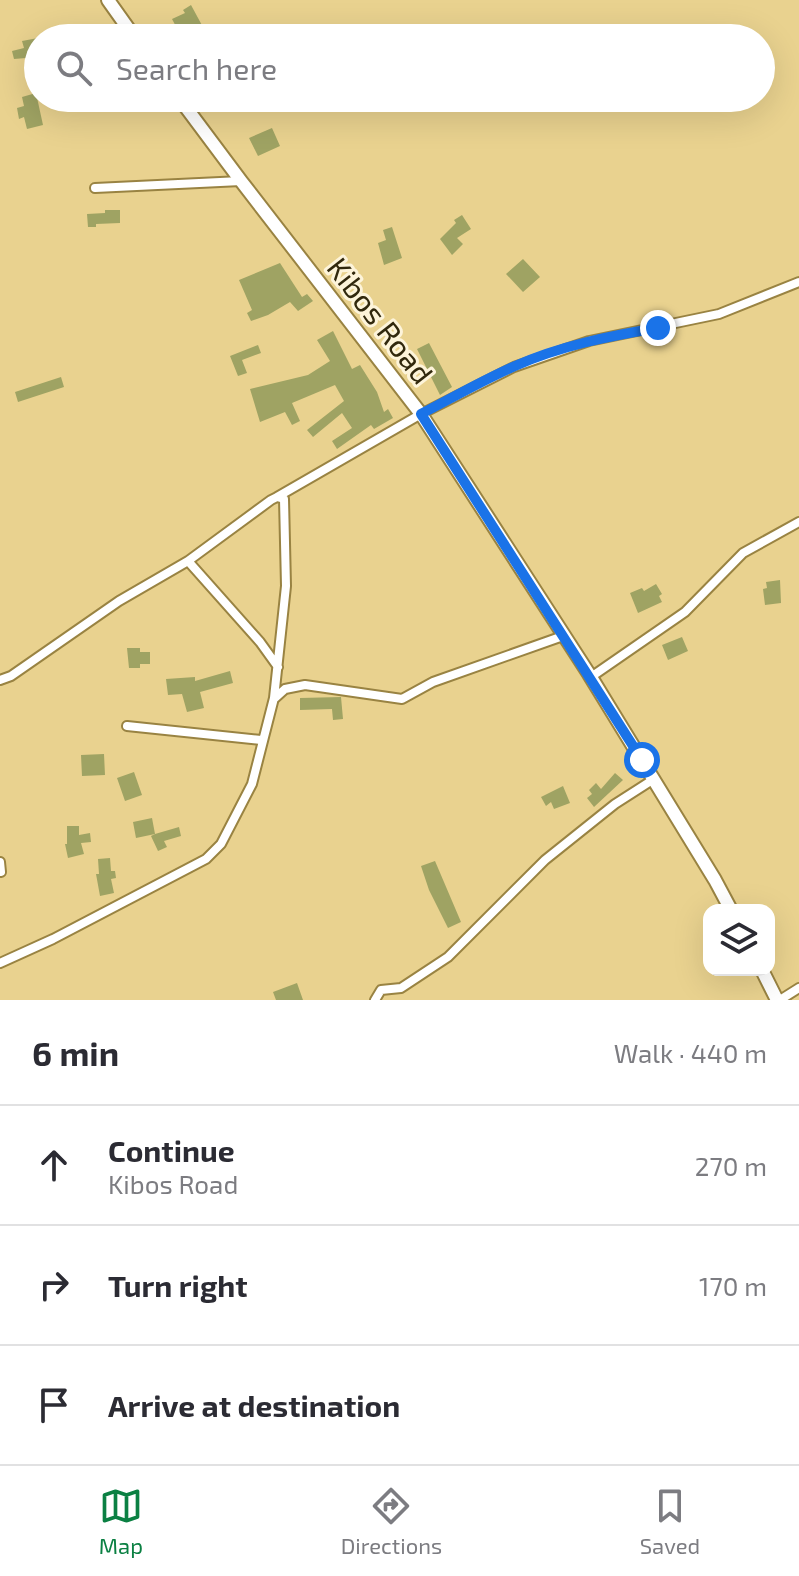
<!DOCTYPE html>
<html lang="en">
<head>
<meta charset="utf-8">
<style>
	body { margin:0; font-family:"Exo 2",sans-serif; background:#f7f7f7; color:#2b2b33 }
	.controls { position:absolute; right:24px; bottom:24px; display:grid; overflow:hidden; border-radius:16px; box-shadow:0 8px 32px #0002 }
	.controls button { width:72px; height:72px; display:grid; place-items:center; padding:0; border:0; border-bottom:2px solid #e1e1e2; background:#fff; color:#2b2b33; font:40px sans-serif }
	.stop { position:absolute; width:24px; height:24px; margin:-18px; border:6px solid #1a73e8; border-radius:50%; background:#fff }
	.stop.end { background:#1a73e8; border-color:#fff; box-shadow:0 2px 8px #0008 }
	.list { margin:0; padding:0; list-style:none }
	h2 { display:flex; justify-content:space-between; align-items:center; height:104px; margin:0; padding:0 32px; font-size:34px }
	h2 small { font-size:26px; font-weight:400; color:#7c7c81 }
	.list li { display:grid; grid-template-columns:52px 1fr auto; gap:24px; align-items:center; box-sizing:border-box; height:120px; padding:0 32px; border-top:2px solid #e1e1e2 }
	.list b { display:block; font-size:30px; white-space:nowrap }
	.list p { margin:0; font-size:26px; white-space:nowrap; color:#7c7c81 }
	.list em { font-size:26px; font-style:normal; color:#7c7c81 }
	.icon { flex:none; width:44px; height:44px; fill:none; stroke:currentColor; stroke-width:2; stroke-linecap:round; stroke-linejoin:round }
	.map { position:relative; flex:none; width:799px; height:1000px; overflow:hidden }
	.search { position:absolute; background:#fff; box-shadow:0 8px 32px #0002; left:24px; right:24px; top:24px; height:88px; display:flex; align-items:center; gap:20px; box-sizing:border-box; padding:0 28px; border-radius:44px; color:#7c7c81; font-size:30px }
	.sheet { height:464px; background:#fff }
	nav { display:flex; justify-content:space-around; align-items:center; box-sizing:border-box; height:112px; border-top:2px solid #e1e1e2; background:#fff; font-size:22px; color:#7c7c81 }
	nav a { display:grid; justify-items:center; gap:4px }
	nav .on { color:#0b8043 }
	.map>svg:first-child { display:block }
	.building { fill:#9fa363 }
	.lines { fill:none; stroke-linecap:round; stroke-linejoin:round }
	.street-casing { stroke:#998342; stroke-width:12 }
	.primary-casing { stroke:#998342; stroke-width:16 }
	.street { stroke:#fff; stroke-width:8 }
	.primary { stroke:#fff; stroke-width:12 }
	.route { stroke:#1a73e8; stroke-width:10 }
	.labels { text-anchor:middle; dominant-baseline:central; stroke-width:6; stroke-linejoin:round; paint-order:stroke }
	.street-label { font-size:30px; fill:#31280d; stroke:#fdf4da }
</style>
</head>
<body>
<div class="map">
<svg width="799" height="1000" viewBox="0 0 799 1000">
	<rect width="100%" height="100%" fill="#e9d28f"/>
	<path class="building" d="M191 5 204 29 182 38 172 19 185 13 183 10Z
		M38 38V57L14 59 12 51 24 48 22 41Z
		M36 93 43 125 27 129 24 117 19 119 17 108 24 106 22 97Z
		M272 128 280 146 258 156 249 138Z
		M105 210H120V223L96 224V227H88L87 214 105 213Z
		M462 215 471 229 457 238 463 244 452 255 440 239 456 223 454 220Z
		M392 227 402 258 384 265 378 243 386 240 383 230Z
		M523 259 540 277 523 292 506 274Z
		M280 263 302 297 307 294 313 301 298 311 290 302 268 315 251 321 247 313 252 310 239 280Z
		M333 331 352 369 360 365 377 392 384 412 388 409 393 418 374 429 371 425 337 449 332 441 352 428 342 413 313 437 307 430 344 401 335 385 292 403 300 421 292 425 285 412 260 422 250 389 308 375 330 361 317 340Z
		M429 343 452 387 440 395 417 349Z
		M258 345 261 353 242 360 247 373 238 376 230 356Z
		M61 377 64 387 18 402 15 392Z
		M780 580 781 603 765 605 763 589 767 588 766 582Z
		M656 584 662 594 659 596 662 602 638 613 630 593 642 588 644 591Z
		M682 637 688 651 668 660 662 645Z
		M127 648H140V652H150V664H140V668H129Z
		M230 671 233 683 200 692 204 708 187 712 182 694 168 695 166 679 195 677V681Z
		M341 697 343 719 333 720 332 709 300 710V698Z
		M104 754 105 775 82 776 81 755Z
		M134 772 142 795 125 801 117 778Z
		M615 773 623 780 594 807 587 798 592 794 589 790 596 783 601 789Z
		M563 786 570 803 554 809 551 802 546 806 541 797Z
		M152 818 155 834 179 827 181 836 164 841 167 847 158 851 151 836 155 834 136 838 133 822Z
		M67 826H79V835L90 833 91 842 81 843 84 854 68 858 65 844H67Z
		M110 858 111 871H115L116 878 111 879 114 893 100 896 96 874H99L98 859Z
		M435 861 461 922 448 928 429 890 421 866Z
		M297 983 303 1000H276L273 992Z"/>
	<g class="lines">
		<g class="street-casing">
			<path id="street" d="M95 188 241 181
				M277 497 421 414 514 367 589 341 719 314 799 282
				M188 561 260 642 278 667
				M591 677 685 612 743 553 799 522
				M0 680 11 676 119 601 188 561 271 500 277 497 284 499 286 586 274 698 252 784 221 844 206 859 53 939 0 963
				M275 698 285 689 305 685 402 699 433 682 563 636
				M127 726 261 740
				M0 862 1 872
				M375 1000 381 990 401 988 448 957 545 860 615 804 654 779
				M780 1000 799 988"/>
		</g>
		<g class="primary-casing">
			<path id="primary" d="M108 0 135 38
				M179 98 241 181 421 414 589 674 715 880 731 910
				M762 970 777 1000"/>
		</g>
		<use href="#street" class="street"/>
		<use href="#primary" class="primary"/>
	</g>
	<g class="lines">
		<path class="route" d="M642 760 421 414C452 398 483 380 515 366 560 346 609 336 658 328"/>
	</g>
	<g class="labels">
		<g class="street-label">
			<text transform="translate(381 320) rotate(52)">Kibos Road</text>
		</g>
	</g>
</svg>
<div class="controls">
<button><svg class="icon" aria-label="layers" viewBox="0 0 24 24"><path d="M12 4l9 5-9 5-9-5zM3 14l9 5 9-5"/></svg></button>
</div>
<div class="stop" style="left:642px;top:760px"></div>
<div class="stop end" style="left:658px;top:328px"></div>
<div class="search"><svg class="icon" aria-label="search" viewBox="0 0 24 24"><circle cx="10" cy="10" r="6"/><path d="M15 15l6 6"/></svg>Search here</div>
</div>
<section class="sheet">
<h2>6 min<small>Walk · 440 m</small></h2>
<ul class="list">
<li><svg class="icon" aria-label="ahead" viewBox="0 0 24 24"><path d="M12 20V5M6 11l6-6 6 6"/></svg><div><b>Continue</b><p>Kibos Road</p></div><em>270 m</em></li>
<li><svg class="icon" aria-label="right" viewBox="0 0 24 24"><path d="M7 20v-9h11M14 6l5 5-5 5"/></svg><div><b>Turn right</b></div><em>170 m</em></li>
<li><svg class="icon" aria-label="arrive" viewBox="0 0 24 24"><path d="M6 21V4h12l-3 4 3 4H6"/></svg><div><b>Arrive at destination</b></div></li>
</ul>
</section>
<nav>
<a class="on"><svg class="icon" aria-label="map" viewBox="0 0 24 24"><path d="M3 6l6-2 6 2 6-2v14l-6 2-6-2-6 2zM9 4v14M15 6v14"/></svg>Map</a>
<a><svg class="icon" aria-label="directions" viewBox="0 0 24 24"><path d="M12 3l9 9-9 9-9-9zM9 14v-3h6M13 9l2 2-2 2"/></svg>Directions</a>
<a><svg class="icon" aria-label="saved" viewBox="0 0 24 24"><path d="M7 4h10v16l-5-4-5 4z"/></svg>Saved</a>
</nav>
</body>
</html>
